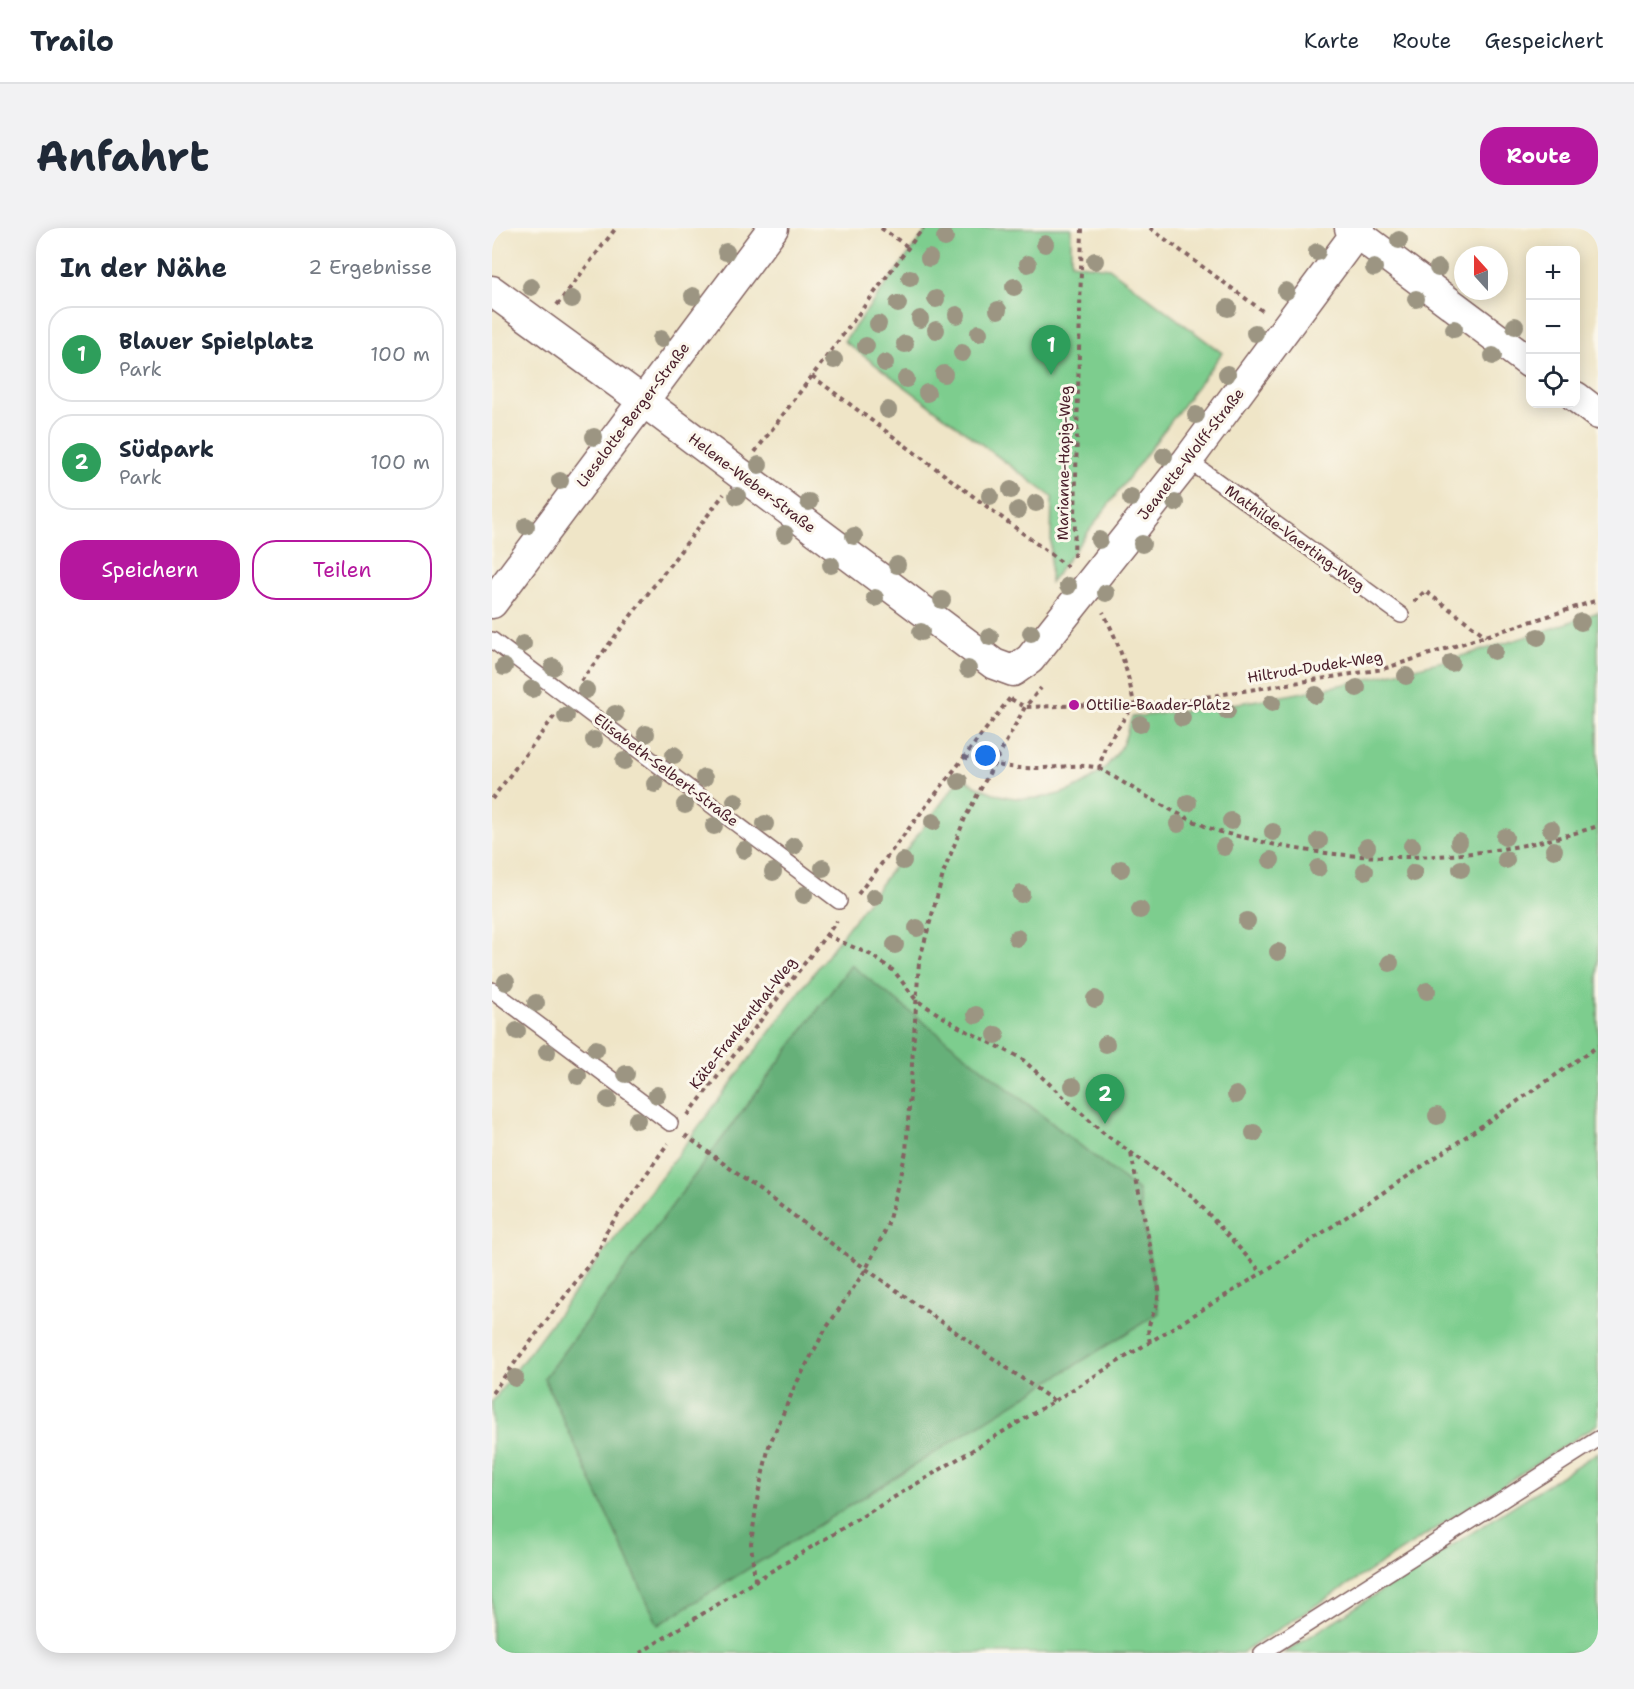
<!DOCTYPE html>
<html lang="de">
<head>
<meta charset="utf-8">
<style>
	body { margin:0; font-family:"Shantell Sans",sans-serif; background:#f2f2f3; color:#1f2937 }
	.controls { position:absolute; right:18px; top:18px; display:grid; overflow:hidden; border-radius:12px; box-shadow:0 3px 15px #0003 }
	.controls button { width:54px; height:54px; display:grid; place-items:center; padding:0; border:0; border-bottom:2px solid #e0e1e3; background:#fff; color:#1f2937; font:30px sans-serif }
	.compass { position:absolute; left:962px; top:18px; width:54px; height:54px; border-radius:50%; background:#fff; box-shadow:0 3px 15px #0003; rotate:339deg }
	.you { position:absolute; left:494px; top:528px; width:21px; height:21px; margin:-15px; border:4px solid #fff; border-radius:50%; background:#1a73e8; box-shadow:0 0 0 9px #1a73e833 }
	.badge { display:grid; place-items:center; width:39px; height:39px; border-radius:50%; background:#b5179e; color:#fff; font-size:20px; font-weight:700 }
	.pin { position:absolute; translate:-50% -50px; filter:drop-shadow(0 2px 3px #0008) }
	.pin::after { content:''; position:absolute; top:32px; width:21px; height:18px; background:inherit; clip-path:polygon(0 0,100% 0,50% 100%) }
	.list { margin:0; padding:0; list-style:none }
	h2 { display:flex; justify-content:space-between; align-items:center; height:78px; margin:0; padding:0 24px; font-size:26px }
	h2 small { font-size:20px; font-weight:400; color:#747a83 }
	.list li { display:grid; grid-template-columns:39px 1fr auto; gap:18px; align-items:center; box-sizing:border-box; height:96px; margin:0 12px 12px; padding:0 12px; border:2px solid #e0e1e3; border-radius:24px }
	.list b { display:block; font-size:22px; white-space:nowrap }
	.list p { margin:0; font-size:20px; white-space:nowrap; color:#747a83 }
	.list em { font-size:20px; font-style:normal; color:#747a83 }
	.actions { display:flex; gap:12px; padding:18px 24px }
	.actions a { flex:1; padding:14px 0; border:2px solid #b5179e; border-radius:24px; text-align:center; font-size:21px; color:#b5179e }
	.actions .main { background:#b5179e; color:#fff }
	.icon { flex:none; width:33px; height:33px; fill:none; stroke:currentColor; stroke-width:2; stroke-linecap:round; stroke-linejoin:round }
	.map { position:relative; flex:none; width:1106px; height:1425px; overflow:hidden; border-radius:24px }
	header { display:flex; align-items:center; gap:36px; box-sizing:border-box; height:84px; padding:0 30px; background:#fff; border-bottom:2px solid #e0e1e3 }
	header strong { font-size:28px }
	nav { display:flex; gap:33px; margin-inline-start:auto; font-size:21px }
	.intro { display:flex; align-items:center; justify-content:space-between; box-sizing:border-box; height:144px; padding:0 36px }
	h1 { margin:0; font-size:42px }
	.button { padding:15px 27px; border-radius:24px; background:#b5179e; color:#fff; font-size:21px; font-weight:700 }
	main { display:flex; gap:36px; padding:0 36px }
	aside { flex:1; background:#fff; border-radius:24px; box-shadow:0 3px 15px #0003 }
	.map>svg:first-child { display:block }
	.green { fill:#7dcd8e; stroke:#64765c; stroke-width:1.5 }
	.forest { fill:#66b079; stroke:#586852; stroke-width:1.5 }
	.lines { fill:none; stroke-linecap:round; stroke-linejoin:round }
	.service-casing { stroke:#846462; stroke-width:18 }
	.minor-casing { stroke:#846462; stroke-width:33 }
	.path { stroke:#846462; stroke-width:4; stroke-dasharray:4.5 4.5; stroke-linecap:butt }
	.service { stroke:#fff; stroke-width:15 }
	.minor { stroke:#fff; stroke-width:30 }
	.tree { fill:#9c9582 }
	.poi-dot { fill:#b5179e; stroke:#fbf7ec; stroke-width:2 }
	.labels { text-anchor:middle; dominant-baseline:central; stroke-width:6; stroke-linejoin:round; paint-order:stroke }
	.street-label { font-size:15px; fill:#4a1f2b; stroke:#fbf7ec }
	.poi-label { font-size:15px; fill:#4a1f2b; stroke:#fbf7ec; text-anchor:start }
</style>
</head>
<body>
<header>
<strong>Trailo</strong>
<nav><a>Karte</a><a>Route</a><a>Gespeichert</a></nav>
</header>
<div class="intro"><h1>Anfahrt</h1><a class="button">Route</a></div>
<main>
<aside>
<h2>In der Nähe<small>2 Ergebnisse</small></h2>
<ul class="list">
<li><span class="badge" style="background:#2e9e5b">1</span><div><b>Blauer Spielplatz</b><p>Park</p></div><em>100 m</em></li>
<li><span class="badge" style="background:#2e9e5b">2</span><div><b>Südpark</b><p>Park</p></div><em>100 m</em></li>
</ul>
<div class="actions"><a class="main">Speichern</a><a>Teilen</a></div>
</aside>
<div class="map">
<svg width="1106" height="1425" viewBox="0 0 1106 1425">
	<rect width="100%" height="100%" fill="#fbf7ec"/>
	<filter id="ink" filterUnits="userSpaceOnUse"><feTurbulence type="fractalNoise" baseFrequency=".0167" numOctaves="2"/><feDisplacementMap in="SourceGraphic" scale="12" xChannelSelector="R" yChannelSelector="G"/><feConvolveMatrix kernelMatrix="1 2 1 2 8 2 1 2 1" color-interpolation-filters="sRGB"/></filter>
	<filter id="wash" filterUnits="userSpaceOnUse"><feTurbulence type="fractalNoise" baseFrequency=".008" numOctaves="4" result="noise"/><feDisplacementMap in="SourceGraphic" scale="24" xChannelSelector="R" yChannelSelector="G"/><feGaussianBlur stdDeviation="1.35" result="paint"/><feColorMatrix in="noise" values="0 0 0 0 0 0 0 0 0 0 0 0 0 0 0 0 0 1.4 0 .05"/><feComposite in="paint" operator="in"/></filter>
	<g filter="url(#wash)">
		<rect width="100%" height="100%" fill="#efe5c7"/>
		<path class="green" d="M436 0H579V35L617 40 730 125 558 355 560 269 352 113Z
			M1106 384V1196L750 1425H0V1174L469 549C484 558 499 566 516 569 560 576 606 558 629 519 634 510 636 498 640 489 800 472 955 440 1106 384Z
			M1106 1224V1425H792Z"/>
		<path class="forest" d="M359 737 646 963 667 1085 166 1397 52 1150Z"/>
	</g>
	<g filter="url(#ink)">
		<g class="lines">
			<g class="service-casing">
				<path id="service" d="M696 232 909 387
					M0 412 347 673
					M0 762 178 895
					M770 1425 1106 1211"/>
			</g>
			<g class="minor-casing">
				<path id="minor" d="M858 0 1038 135
					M0 63 151 173 502 436 521 443 538 431 696 232 868 0
					M1084 169 1106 186
					M0 375 281 0"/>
			</g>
			<path class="path" d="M389 0 416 19
				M658 0 772 84
				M65 77 124 0
				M320 148 576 339
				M263 224 431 0
				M582 329 590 0
				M922 374 933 363 994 408
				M89 453 232 266
				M519 471 533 479 675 475 891 441 1106 372
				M472 529C498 537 520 541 547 540 568 540 587 535 607 540L613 519 642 476C635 440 628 417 611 384
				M607 540C644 562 680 585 720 601 732 606 747 608 759 611 869 640 999 633 1106 598
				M0 571 64 486
				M366 666 518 470
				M334 707 379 727 402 743 424 772 467 799 529 830 610 904 700 968 770 1045
				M196 887 345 693
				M193 907 374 1041 562 1173
				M639 926 667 1061C666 1068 666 1075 663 1081 658 1094 654 1100 658 1114
				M0 1165 107 1023 114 1004 176 915
				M263 1353 259 1315 266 1266 277 1218 303 1158 333 1102 374 1041 395 999 414 924 427 734 452 643 473 590 533 479 549 460
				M148 1425 263 1353 562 1173 770 1045 934 936 1106 818"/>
			<use href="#service" class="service"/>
			<use href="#minor" class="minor"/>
		</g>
		<g class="tree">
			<circle cx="453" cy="10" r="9"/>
			<circle cx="907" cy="12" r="9"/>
			<circle cx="553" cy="16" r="9"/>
			<circle cx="234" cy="24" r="9"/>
			<circle cx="825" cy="24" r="9"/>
			<circle cx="437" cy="30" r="9"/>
			<circle cx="603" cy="33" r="9"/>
			<circle cx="536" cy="36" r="9"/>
			<circle cx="882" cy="40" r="9"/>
			<circle cx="946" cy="40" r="9"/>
			<circle cx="418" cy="50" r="9"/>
			<circle cx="39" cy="59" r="9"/>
			<circle cx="522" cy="59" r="9"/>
			<circle cx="794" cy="63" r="9"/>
			<circle cx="201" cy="68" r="9"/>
			<circle cx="80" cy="71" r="9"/>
			<circle cx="444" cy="71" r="9"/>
			<circle cx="924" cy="71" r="9"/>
			<circle cx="406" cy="76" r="9"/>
			<circle cx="736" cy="80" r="9"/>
			<circle cx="506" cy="82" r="9"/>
			<circle cx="465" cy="87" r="9"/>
			<circle cx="428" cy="91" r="9"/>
			<circle cx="386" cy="96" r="9"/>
			<circle cx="1023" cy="98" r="9"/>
			<circle cx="962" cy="101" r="9"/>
			<circle cx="444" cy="102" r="9"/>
			<circle cx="487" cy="105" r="9"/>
			<circle cx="763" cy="105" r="9"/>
			<circle cx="169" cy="111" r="9"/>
			<circle cx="413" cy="116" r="9"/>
			<circle cx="374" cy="118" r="9"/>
			<circle cx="470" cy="125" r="9"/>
			<circle cx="1001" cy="128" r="9"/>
			<circle cx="342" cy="132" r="9"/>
			<circle cx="393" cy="135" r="9"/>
			<circle cx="452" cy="146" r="9"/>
			<circle cx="735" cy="146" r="9"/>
			<circle cx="414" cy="151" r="9"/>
			<circle cx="435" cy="165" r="9"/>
			<circle cx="396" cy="182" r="9"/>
			<circle cx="704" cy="187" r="9"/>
			<circle cx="102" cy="209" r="9"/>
			<circle cx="672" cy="228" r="9"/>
			<circle cx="267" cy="237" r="9"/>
			<circle cx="68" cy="253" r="9"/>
			<circle cx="519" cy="262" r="9"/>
			<circle cx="245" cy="268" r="9"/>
			<circle cx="498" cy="268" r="9"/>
			<circle cx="639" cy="270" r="9"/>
			<circle cx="317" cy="274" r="9"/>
			<circle cx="544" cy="275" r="9"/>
			<circle cx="683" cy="275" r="9"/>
			<circle cx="526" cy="282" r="9"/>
			<circle cx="34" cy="298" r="9"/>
			<circle cx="293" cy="306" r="9"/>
			<circle cx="362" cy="308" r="9"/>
			<circle cx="607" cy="312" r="9"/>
			<circle cx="650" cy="316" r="9"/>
			<circle cx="339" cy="337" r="9"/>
			<circle cx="405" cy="337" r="9"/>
			<circle cx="576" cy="358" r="9"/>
			<circle cx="614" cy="365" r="9"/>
			<circle cx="383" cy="370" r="9"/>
			<circle cx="450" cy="372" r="9"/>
			<circle cx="1089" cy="394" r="9"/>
			<circle cx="429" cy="404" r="9"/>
			<circle cx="539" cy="405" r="9"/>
			<circle cx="498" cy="409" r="9"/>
			<circle cx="1046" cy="409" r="9"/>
			<circle cx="31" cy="416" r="9"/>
			<circle cx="1002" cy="423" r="9"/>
			<circle cx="959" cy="435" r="9"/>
			<circle cx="12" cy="439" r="9"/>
			<circle cx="61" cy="439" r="9"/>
			<circle cx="476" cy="441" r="9"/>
			<circle cx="914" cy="448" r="9"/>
			<circle cx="865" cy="460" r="9"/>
			<circle cx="40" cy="461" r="9"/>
			<circle cx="94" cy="462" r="9"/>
			<circle cx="824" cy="467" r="9"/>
			<circle cx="780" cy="475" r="9"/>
			<circle cx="735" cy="483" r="9"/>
			<circle cx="123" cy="486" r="9"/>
			<circle cx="74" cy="488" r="9"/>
			<circle cx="690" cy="490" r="9"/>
			<circle cx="648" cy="496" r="9"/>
			<circle cx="154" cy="506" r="9"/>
			<circle cx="102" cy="512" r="9"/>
			<circle cx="182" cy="527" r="9"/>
			<circle cx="132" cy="533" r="9"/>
			<circle cx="212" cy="550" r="9"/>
			<circle cx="467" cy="553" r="9"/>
			<circle cx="163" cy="556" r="9"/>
			<circle cx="243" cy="573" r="9"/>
			<circle cx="696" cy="575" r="9"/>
			<circle cx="193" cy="577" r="9"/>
			<circle cx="739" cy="593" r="9"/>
			<circle cx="441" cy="594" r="9"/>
			<circle cx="273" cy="596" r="9"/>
			<circle cx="686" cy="596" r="9"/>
			<circle cx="222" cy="598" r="9"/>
			<circle cx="1059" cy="601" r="9"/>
			<circle cx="781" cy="604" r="9"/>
			<circle cx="1013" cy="609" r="9"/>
			<circle cx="827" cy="613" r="9"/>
			<circle cx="967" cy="614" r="9"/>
			<circle cx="302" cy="618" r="9"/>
			<circle cx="920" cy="618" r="9"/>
			<circle cx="732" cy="619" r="9"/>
			<circle cx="875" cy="619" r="9"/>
			<circle cx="252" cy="622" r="9"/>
			<circle cx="1062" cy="622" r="9"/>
			<circle cx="779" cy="632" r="9"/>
			<circle cx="1014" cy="632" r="9"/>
			<circle cx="411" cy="633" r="9"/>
			<circle cx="331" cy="640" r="9"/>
			<circle cx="826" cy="640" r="9"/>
			<circle cx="629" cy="641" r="9"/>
			<circle cx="969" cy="641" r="9"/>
			<circle cx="873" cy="643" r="9"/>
			<circle cx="281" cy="644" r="9"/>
			<circle cx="922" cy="645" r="9"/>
			<circle cx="529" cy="666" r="9"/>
			<circle cx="312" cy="667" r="9"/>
			<circle cx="382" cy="669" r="9"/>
			<circle cx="648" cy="682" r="9"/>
			<circle cx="755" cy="693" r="9"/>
			<circle cx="425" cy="700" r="9"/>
			<circle cx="525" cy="710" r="9"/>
			<circle cx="403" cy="717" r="9"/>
			<circle cx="786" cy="724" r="9"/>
			<circle cx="898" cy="735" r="9"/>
			<circle cx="14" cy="754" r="9"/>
			<circle cx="935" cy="763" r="9"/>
			<circle cx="603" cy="771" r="9"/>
			<circle cx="44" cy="775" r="9"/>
			<circle cx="484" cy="787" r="9"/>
			<circle cx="25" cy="803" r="9"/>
			<circle cx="504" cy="807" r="9"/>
			<circle cx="614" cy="816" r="9"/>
			<circle cx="104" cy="821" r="9"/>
			<circle cx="55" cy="824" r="9"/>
			<circle cx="134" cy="846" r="9"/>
			<circle cx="86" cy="848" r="9"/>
			<circle cx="581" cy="858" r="9"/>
			<circle cx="165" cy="867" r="9"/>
			<circle cx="744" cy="867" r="9"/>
			<circle cx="116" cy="872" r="9"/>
			<circle cx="945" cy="888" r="9"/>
			<circle cx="145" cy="892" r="9"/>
			<circle cx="762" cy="905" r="9"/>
			<circle cx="23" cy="1150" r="9"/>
		</g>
	</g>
	<circle class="poi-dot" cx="582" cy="477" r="6"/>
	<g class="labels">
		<g class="street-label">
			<text transform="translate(141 187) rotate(-53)">Lieselotte-Berger-Straße</text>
			<text transform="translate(699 226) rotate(-52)">Jeanette-Wolff-Straße</text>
			<text transform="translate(572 235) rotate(-89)">Marianne-Hapig-Weg</text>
			<text transform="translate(260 255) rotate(37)">Helene-Weber-Straße</text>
			<text transform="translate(803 310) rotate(36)">Mathilde-Vaerting-Weg</text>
			<text transform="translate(823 439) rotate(-9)">Hiltrud-Dudek-Weg</text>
			<text transform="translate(174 542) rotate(37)">Elisabeth-Selbert-Straße</text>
			<text transform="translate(251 795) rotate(-52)">Käte-Frankenthal-Weg</text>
		</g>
		<g class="poi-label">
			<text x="594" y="477">Ottilie-Baader-Platz</text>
		</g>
	</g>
</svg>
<div class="controls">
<button>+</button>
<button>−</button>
<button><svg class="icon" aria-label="locate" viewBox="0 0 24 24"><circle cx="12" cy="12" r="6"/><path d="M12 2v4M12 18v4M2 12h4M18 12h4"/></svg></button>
</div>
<svg class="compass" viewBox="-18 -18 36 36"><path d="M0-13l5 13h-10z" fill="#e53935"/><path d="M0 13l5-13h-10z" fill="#747a83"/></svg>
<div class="you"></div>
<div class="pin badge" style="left:559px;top:147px;background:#2e9e5b">1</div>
<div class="pin badge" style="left:613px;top:896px;background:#2e9e5b">2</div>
</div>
</main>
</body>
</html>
